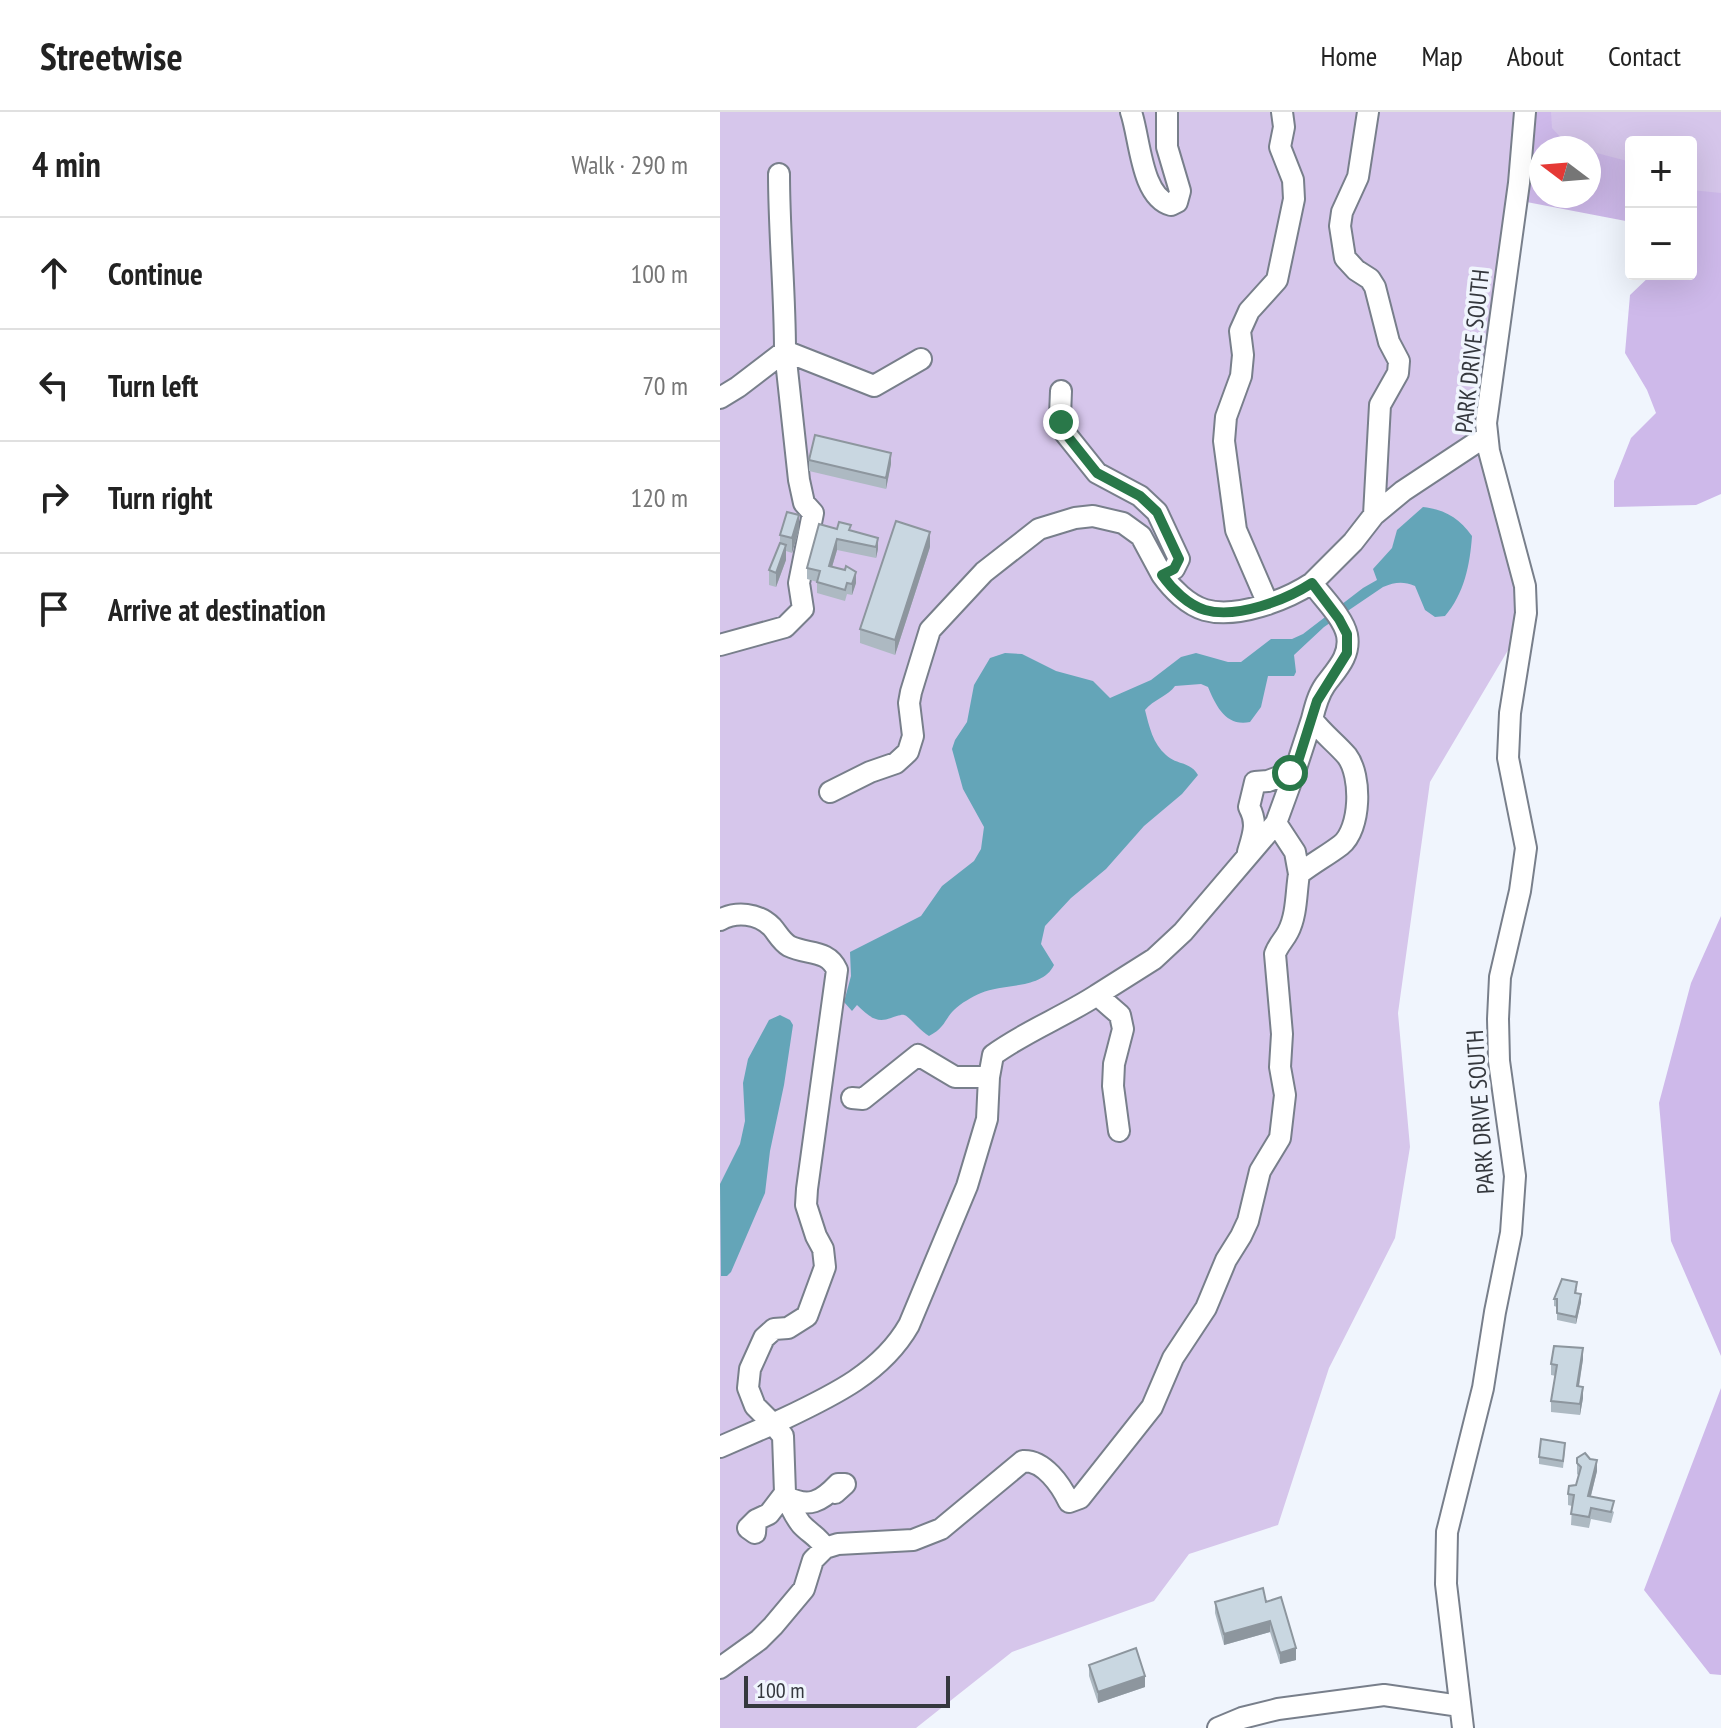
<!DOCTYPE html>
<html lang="en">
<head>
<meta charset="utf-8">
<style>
	body { margin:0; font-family:"PT Sans Narrow",sans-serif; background:#f6f6f6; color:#222 }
	.controls { position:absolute; right:24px; top:24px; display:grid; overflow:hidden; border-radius:8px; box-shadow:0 8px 32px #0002 }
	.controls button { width:72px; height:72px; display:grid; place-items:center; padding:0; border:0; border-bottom:2px solid #e0e0e0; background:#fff; color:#222; font:40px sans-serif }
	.compass { position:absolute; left:809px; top:24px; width:72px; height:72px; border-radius:50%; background:#fff; box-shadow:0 8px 32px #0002; rotate:286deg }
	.scale { position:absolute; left:24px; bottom:20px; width:206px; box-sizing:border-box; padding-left:8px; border:4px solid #35383e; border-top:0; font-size:22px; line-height:28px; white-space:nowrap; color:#35383e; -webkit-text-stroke:6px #f0f5fd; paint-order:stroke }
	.stop { position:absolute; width:24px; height:24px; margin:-18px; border:6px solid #297849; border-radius:50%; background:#fff }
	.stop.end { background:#297849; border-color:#fff; box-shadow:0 2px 8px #0008 }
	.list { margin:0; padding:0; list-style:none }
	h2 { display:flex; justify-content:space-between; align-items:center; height:104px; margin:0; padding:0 32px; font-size:34px }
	h2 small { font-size:26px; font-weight:400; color:#767676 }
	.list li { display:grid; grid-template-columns:52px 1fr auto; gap:24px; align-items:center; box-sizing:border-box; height:112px; padding:0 32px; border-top:2px solid #e0e0e0 }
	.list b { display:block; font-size:30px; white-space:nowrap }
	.list em { font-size:26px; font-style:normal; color:#767676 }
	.icon { flex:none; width:44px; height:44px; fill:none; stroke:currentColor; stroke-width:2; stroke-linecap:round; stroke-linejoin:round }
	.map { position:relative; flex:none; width:1001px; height:1616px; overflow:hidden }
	header { display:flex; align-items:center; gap:48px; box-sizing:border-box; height:112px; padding:0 40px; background:#fff; border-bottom:2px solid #e0e0e0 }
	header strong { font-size:38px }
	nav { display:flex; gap:44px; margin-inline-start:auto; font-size:28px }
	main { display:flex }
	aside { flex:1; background:#fff }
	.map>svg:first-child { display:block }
	.green { fill:#d6c6eb }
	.forest { fill:#ceb9ea }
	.water { fill:#64a5b8 }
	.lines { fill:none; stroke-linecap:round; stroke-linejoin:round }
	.minor-casing { stroke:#787f8b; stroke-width:24 }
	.minor { stroke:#fff; stroke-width:20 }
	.wall { fill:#adb9c2 }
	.shaded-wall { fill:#8d969e }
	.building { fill:#c9d7e1; stroke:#8d969e; stroke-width:2 }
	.route { stroke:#297849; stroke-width:10 }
	.labels { text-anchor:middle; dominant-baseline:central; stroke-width:7; stroke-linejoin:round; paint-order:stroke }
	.street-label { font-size:24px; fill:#35383e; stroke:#f0f5fd }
</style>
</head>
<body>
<header>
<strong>Streetwise</strong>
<nav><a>Home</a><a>Map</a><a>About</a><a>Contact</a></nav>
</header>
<main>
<aside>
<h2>4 min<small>Walk · 290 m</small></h2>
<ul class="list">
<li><svg class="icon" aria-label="ahead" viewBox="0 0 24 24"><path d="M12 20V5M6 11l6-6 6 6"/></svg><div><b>Continue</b></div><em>100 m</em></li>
<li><svg class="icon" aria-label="left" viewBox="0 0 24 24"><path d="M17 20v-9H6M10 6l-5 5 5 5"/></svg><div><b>Turn left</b></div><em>70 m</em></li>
<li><svg class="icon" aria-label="right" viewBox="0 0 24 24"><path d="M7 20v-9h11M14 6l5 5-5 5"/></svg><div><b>Turn right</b></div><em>120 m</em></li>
<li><svg class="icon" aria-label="arrive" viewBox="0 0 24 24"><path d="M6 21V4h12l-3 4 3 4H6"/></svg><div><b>Arrive at destination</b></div></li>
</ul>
</aside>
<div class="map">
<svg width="1001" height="1616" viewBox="0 0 1001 1616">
	<rect width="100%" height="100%" fill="#f0f5fd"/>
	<path class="green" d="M0 0H799L760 318 799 472 794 528 710 670 678 901 690 1035 675 1126 609 1256 558 1413 469 1442 434 1489 292 1540 196 1616H0Z
		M820 0H1001V139L971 123V30H911V89L869 66V36H821Z"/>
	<path class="forest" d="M814 0H831L832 16 844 29 861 36H821V84H869V39L911 50V110L802 89Z
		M971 78 1001 81V382L976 393 894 395V369L911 326 936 301 927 278 905 241 910 183 932 162H971Z
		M1001 804V1244L951 1129 939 991 971 871Z
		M1001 1276V1563L990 1562 924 1478Z"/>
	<path class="water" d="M703 395C726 398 739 406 752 424 750 453 744 482 725 504L715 505 705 498 695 474C683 469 675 470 663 475L604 515 574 543 576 560 574 564H548L541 595 530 610C506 615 496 594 488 575L481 572 455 574C449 583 433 588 425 598 429 614 433 632 446 643 456 653 470 649 478 663L462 682 424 714 386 757 351 786 325 814 321 832 334 853C322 878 283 871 261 881 252 885 241 891 234 898 224 908 225 916 209 924 200 919 188 903 184 903 182 902 174 905 171 906 155 912 148 903 137 893L132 899 124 890 131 864 130 840 201 804 222 774 254 749 261 737 264 715 243 677 232 637 235 628 247 610 254 573 270 546 285 541 302 542 336 559 373 569 390 586 431 568 461 545 476 541 508 550H521L551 527H572L583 522 643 476 657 468 653 457 672 436 677 418Z
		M60 903 70 908 73 913 64 973 50 1039 45 1081 11 1160 7 1164H1L0 1072 20 1032 25 1009 23 971 28 947 49 908Z"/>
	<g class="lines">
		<g class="minor-casing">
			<path id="minor" d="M411 0C420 26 421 85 451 93L457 90 460 79 447 35V0
				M648 0 638 65 622 100 620 114 625 146 636 158 650 167 655 175 669 230 679 249 678 261 660 293 654 403
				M59 62C59 121 65 180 65 239L154 274 201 247
				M0 286 18 275 65 239
				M592 471 633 430 654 403 683 379 757 330
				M548 492 516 418 504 329 506 305 521 264 523 243 520 219 529 199 557 168 574 87 573 68 560 35 564 15 562 0
				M0 533 65 515 83 497 79 471 93 401 84 391 79 368 65 239
				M110 680 150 660 176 651 188 640 193 624 189 591 191 580 210 518 264 460 319 417 355 406 373 404 403 411 421 424 442 463
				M556 711 575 659
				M528 740C533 723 538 711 529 695L535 670 548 669 575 659 592 607
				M0 808C16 799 38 801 52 815 58 822 61 829 69 834 87 843 108 837 117 858L87 1077 86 1093 96 1124 103 1137 105 1155 87 1204 68 1216 54 1217 44 1226 30 1257 28 1276 35 1294 53 1312 0 1335
				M377 883 434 847 463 820 556 711 575 740 579 762
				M269 965 273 943C306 919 343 905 377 883L400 903 403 917 394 952 393 974 399 1019
				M65 1381 63 1324 53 1312C105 1287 160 1264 189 1213L247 1074 267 1007 269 965H235L198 943 143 987 132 986
				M67 1385C89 1396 101 1390 118 1372H125L115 1381
				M36 1408 35 1421 28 1416 36 1408 49 1402 65 1381C69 1392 74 1403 81 1412 89 1421 99 1425 105 1436
				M0 1556 39 1528 53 1514 84 1477 93 1448 105 1436 118 1432 193 1428 221 1417 303 1349C324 1348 341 1373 349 1390L360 1386 432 1295 453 1246 486 1196 506 1148 521 1124 528 1109 540 1059 560 1026 565 983 560 955 562 922 555 842C558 833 564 828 568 820 577 803 576 780 579 762 593 751 608 743 621 733 641 717 642 664 627 644 616 631 602 621 592 607 595 595 598 583 605 573 616 558 631 544 627 523 623 505 603 486 592 471 566 488 517 507 485 498 468 493 452 477 442 463L454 457 459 447 437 400 420 384 377 361 345 321 340 304 341 279
				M498 1616 522 1606 558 1597 664 1583 740 1594
				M743 1616 726 1472 727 1420 763 1276 775 1200 791 1121 795 1064 779 949 778 907 780 865 800 779 806 736 788 646 790 601 806 501 805 474 769 339 766 311 799 71 805 0"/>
		</g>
		<use href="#minor" class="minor"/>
	</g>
	<path class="wall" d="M89 348 171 352 166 377 89 359Z
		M117 417 131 418 158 437 156 446 117 438 112 455 136 471 132 483 127 482 125 489 97 481V470L87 467V456Z
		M79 418 72 441 66 439V448L56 475 49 473V458L60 432V423Z
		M210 435 175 543 140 531V517Z
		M857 1177 856 1181 861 1190 856 1212 837 1208V1195L834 1194V1187Z
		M863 1247 859 1275 863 1286 860 1303 831 1300V1289L836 1264 831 1263V1252Z
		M845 1338 843 1356 819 1352V1345Z
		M857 1346 877 1359 871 1384 894 1400 891 1411 871 1407 869 1416 851 1413 852 1394 848 1393V1382L856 1373 859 1364 857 1362Z
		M495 1490H546L576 1548 560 1552 550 1520 504 1533 495 1501Z
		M369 1553 425 1575 378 1591 369 1564Z"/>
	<path class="shaded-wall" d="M171 341V352L166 377V366Z
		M79 403V418L72 441V426Z
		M210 420V435L175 543V528Z
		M158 426V437L156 446V435Z
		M117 427V438L109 465V454Z
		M66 433V448L56 475V461Z
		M136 460V471L132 483V472Z
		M861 1182V1190L856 1212V1205Z
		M863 1236V1247L857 1285V1274Z
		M863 1275V1286L860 1303V1292Z
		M877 1348V1359L868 1395V1384Z
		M550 1509V1520L504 1533V1522Z
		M576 1536V1548L560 1552V1541Z
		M425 1564V1575L378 1591V1580Z"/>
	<path class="building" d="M95 323 171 341 166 366 89 348Z
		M67 400 79 403 72 426 60 423Z
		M176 409 210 420 175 528 140 517Z
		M119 410 131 413 129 418 158 426 156 435 117 427 109 454 125 458 126 454 136 460 132 472 127 471 125 478 97 470 100 459 87 456 99 412 117 417Z
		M60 431 66 433 56 461 49 458Z
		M842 1167 857 1170 855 1181 861 1182 856 1205 837 1201V1187H834Z
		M834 1234 863 1236 857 1274 863 1275 860 1292 831 1289 837 1253 831 1252Z
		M821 1327 845 1331 843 1349 819 1345Z
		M865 1341 870 1347 877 1348 868 1384 894 1389 891 1400 871 1396 869 1405 851 1402 854 1383 848 1382 849 1374 856 1373 861 1355 857 1351V1346Z
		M543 1476 546 1490 561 1485 576 1536 560 1541 550 1509 504 1522 495 1490Z
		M416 1536 425 1564 378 1580 369 1553Z"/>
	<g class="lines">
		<path class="route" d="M341 310 345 321 377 361 420 384 437 400 459 447 454 457 442 463C452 477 468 493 485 498 517 507 566 488 592 471L619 507 627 522V541L597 589 575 659 570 661"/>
	</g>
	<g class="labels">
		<g class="street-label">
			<text transform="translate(752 239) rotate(-84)">PARK DRIVE SOUTH</text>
			<text transform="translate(760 1000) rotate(-94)">PARK DRIVE SOUTH</text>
		</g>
	</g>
</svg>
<div class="controls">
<button>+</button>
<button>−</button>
</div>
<svg class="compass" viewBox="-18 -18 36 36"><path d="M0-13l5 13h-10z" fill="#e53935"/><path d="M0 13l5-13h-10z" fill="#767676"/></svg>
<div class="scale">100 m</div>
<div class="stop" style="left:570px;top:661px"></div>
<div class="stop end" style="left:341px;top:310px"></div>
</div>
</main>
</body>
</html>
